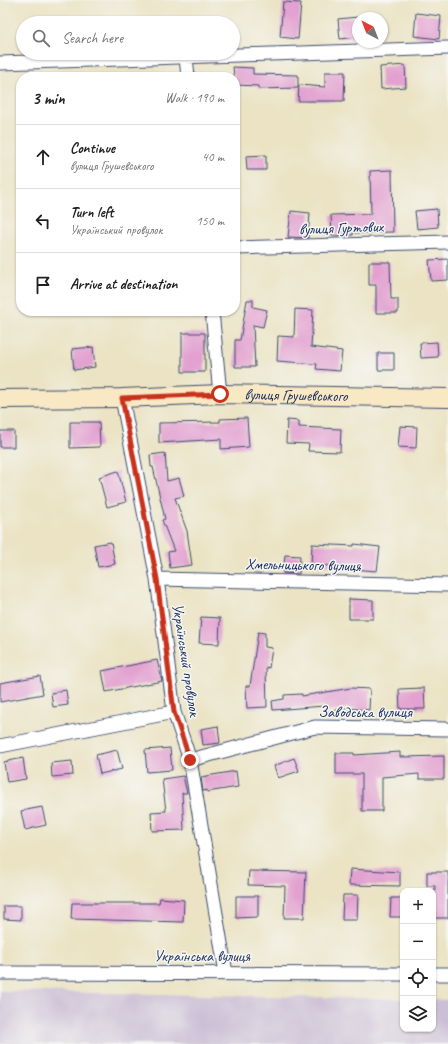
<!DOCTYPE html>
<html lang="en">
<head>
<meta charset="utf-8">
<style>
	body { margin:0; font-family:Caveat,sans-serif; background:#f2f2f2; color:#202124 }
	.controls { position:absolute; right:12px; bottom:12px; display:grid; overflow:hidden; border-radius:8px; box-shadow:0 1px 3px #0004 }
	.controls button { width:36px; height:36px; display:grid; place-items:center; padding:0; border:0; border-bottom:1px solid #e0e0e0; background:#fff; color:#202124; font:20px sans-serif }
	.compass { position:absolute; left:352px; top:12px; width:36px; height:36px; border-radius:50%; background:#fff; box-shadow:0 1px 3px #0004; rotate:318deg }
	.stop { position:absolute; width:12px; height:12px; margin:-9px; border:3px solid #c8321e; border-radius:50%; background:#fff }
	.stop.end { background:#c8321e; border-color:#fff; box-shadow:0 1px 4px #0008 }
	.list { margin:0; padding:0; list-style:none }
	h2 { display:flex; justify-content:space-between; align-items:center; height:52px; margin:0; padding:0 16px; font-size:17px }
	h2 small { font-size:13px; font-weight:400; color:#757577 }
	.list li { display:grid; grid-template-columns:26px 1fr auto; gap:12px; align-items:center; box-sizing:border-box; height:64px; padding:0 16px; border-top:1px solid #e0e0e0 }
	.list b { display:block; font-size:15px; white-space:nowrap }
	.list p { margin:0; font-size:13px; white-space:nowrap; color:#757577 }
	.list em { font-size:13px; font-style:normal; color:#757577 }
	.icon { flex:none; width:22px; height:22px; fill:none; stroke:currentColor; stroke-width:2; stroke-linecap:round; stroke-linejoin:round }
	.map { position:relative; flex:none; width:448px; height:1044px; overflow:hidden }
	.search { position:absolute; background:#fff; box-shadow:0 1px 3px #0004; left:16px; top:16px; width:224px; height:44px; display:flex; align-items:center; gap:10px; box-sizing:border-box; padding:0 14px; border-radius:22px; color:#757577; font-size:15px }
	.panel { position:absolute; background:#fff; box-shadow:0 1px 3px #0004; left:16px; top:72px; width:224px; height:244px; border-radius:16px }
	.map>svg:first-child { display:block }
	.industrial { fill:#cbbfd5 }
	.building { fill:#e2a1d0 }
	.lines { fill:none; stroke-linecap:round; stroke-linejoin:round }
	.street-casing { stroke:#3a4a6d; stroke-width:15 }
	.secondary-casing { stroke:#3a4a6d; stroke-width:20 }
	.street { stroke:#fff; stroke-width:13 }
	.secondary { stroke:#f8e8c3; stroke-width:18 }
	.route { stroke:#c8321e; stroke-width:5 }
	.labels { text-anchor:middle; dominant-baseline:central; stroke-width:3; stroke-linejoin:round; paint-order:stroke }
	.street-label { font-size:16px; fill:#1b2f5e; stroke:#f6f6f2 }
</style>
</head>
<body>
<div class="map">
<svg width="448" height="1044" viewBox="0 0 448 1044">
	<rect width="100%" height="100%" fill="#f6f6f2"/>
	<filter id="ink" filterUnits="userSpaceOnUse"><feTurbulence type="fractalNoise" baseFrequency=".025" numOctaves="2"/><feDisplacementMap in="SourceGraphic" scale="8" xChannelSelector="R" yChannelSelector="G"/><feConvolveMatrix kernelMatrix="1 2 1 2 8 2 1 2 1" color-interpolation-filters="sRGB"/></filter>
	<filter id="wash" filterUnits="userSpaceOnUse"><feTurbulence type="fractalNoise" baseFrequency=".012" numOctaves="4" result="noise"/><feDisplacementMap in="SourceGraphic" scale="16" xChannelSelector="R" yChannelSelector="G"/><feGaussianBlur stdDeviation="0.9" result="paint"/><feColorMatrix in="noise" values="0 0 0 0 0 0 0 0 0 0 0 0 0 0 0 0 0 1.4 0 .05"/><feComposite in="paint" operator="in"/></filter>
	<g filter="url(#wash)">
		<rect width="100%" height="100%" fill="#ebe3c4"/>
		<path class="industrial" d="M0 991 403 999V1029H433V1000H448V1044H0Z"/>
		<g id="blocks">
			<path class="building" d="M283 2 301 3 298 39 280 37Z
				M416 13 441 16 439 39 414 36Z
				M358 17V37L340 39 338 19Z
				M405 65 406 87 381 89 380 67Z
				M233 67 253 68V74L298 75V88L258 89V86L235 85Z
				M325 72H345L344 101H298L299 85 325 87Z
				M266 155V170H247L246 156Z
				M392 170 393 232 353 233V235L332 236 331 215 371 214 370 171Z
				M437 209 438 227 417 229 415 211Z
				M291 211 310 213 308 238 288 237Z
				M448 259V280L431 281 429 260Z
				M369 262H390L391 299H398V313H376V285H369Z
				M247 300H253V307L267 310 263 327 253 325 255 367H235V340H240Z
				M295 309 313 310 311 347 342 351 340 371 316 369 317 364 277 361 278 336 294 337Z
				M182 333H205V372H182Z
				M437 342 438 357 421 358 420 343Z
				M93 347 95 367 74 370 72 349Z
				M378 353H394V370H378Z
				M247 418 249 447 221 449V439L159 443V423L220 422V419Z
				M287 420 299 421V427L341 429 340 452 308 451 309 444 286 443Z
				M70 422H99L100 447 70 448Z
				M400 426 417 427 416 448 398 447Z
				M0 431H14V447H0Z
				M165 453 167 481 179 478 184 496 175 498 187 531 192 565 170 568 168 552 174 551 162 520 165 519 153 467H151L150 455Z
				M118 471 126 502 107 507 99 477Z
				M111 542 115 564 98 567 94 545Z
				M312 544 354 546V544L380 547 377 571 352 569V567L311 565Z
				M285 555 300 556 299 574 283 573Z
				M349 599 373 600V619H349Z
				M201 617 220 618 219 644 199 643Z
				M258 632 265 633V647L272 648 269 668 266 667 267 707 247 708 246 686H250Z
				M157 660 162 681 106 692 102 671Z
				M40 676 43 694 0 702V683Z
				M351 688 370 689 369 710 347 708 325 712 324 706 273 710 272 701 284 699V695L302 694V696Z
				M424 688 425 709H400L399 689Z
				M66 690 68 705 53 707 51 693Z
				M218 726 220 743 203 745 201 729Z
				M170 748 172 770 147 772 145 750Z
				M117 750 122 769 100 774 96 755Z
				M400 752V757L444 756V779H419V774L382 777V811H362V774H336V753H354V755Z
				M23 758 26 779 7 782 4 762Z
				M294 758 299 771 278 778 274 766Z
				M72 761 73 775 52 777 51 763Z
				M236 771 238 787 207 792V790L203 791 201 777Z
				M183 776 187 793H182L184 830 152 831 151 812 166 811 162 779Z
				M42 807 46 825 25 830 21 811Z
				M350 869 400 872V886L349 885Z
				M249 871 306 872 304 918H284L285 886 248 885Z
				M427 872H448V918H434L435 886H427Z
				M343 895H358L357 920H342Z
				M236 896H258V917L236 918Z
				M160 898 184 900 183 922 71 919 72 903H159Z
				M391 898H403V917H390Z
				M4 906H21V920L4 919Z"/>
		</g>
	</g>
	<g filter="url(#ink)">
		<use href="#blocks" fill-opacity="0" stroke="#3a4a6d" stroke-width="1"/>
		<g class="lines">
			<g class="street-casing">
				<path id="street" d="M186 57 188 77
					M0 63 448 48
					M235 248 448 242
					M212 311 220 394
					M122 398 157 579 174 712 190 760 226 973
					M157 579 448 585
					M0 746 174 712
					M190 760 315 727 448 729
					M0 973 403 974
					M433 974H448"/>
			</g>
			<g class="secondary-casing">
				<g id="secondary">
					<path id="s1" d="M0 399 122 398 220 394 448 398"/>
				</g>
			</g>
			<use href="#street" class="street"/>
			<use href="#secondary" class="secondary"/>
		</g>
	</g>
	<g class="lines" filter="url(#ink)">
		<path class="route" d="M190 760 174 712 157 579 122 398 220 394"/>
	</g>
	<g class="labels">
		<g class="street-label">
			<text transform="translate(341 228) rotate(-2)">вулиця Гуртових</text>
			<text stroke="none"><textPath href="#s1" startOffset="296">вулиця Грушевського</textPath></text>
			<text transform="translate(303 565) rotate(1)">Хмельницького вулиця</text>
			<text transform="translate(186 660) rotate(81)">Український провулок</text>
			<text x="365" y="712">Заводська вулиця</text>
			<text x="202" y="956">Українська вулиця</text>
		</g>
	</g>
</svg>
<div class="controls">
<button>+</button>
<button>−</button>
<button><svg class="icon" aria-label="locate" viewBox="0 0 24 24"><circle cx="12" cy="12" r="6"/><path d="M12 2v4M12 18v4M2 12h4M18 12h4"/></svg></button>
<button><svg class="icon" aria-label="layers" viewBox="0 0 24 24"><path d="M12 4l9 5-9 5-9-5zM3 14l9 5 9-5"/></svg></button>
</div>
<svg class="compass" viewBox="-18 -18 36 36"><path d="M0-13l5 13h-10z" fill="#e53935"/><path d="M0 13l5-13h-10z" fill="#757577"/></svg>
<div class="stop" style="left:220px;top:394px"></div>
<div class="stop end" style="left:190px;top:760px"></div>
<div class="search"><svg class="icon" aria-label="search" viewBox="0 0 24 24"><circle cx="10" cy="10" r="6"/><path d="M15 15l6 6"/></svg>Search here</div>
<section class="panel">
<h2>3 min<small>Walk · 190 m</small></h2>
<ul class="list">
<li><svg class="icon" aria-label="ahead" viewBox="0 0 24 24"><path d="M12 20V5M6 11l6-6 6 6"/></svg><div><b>Continue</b><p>вулиця Грушевського</p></div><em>40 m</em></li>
<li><svg class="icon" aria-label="left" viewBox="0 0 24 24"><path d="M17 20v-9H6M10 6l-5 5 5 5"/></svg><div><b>Turn left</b><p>Український провулок</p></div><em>150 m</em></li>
<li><svg class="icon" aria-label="arrive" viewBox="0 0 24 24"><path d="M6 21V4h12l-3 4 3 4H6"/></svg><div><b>Arrive at destination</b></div></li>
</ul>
</section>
</div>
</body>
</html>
